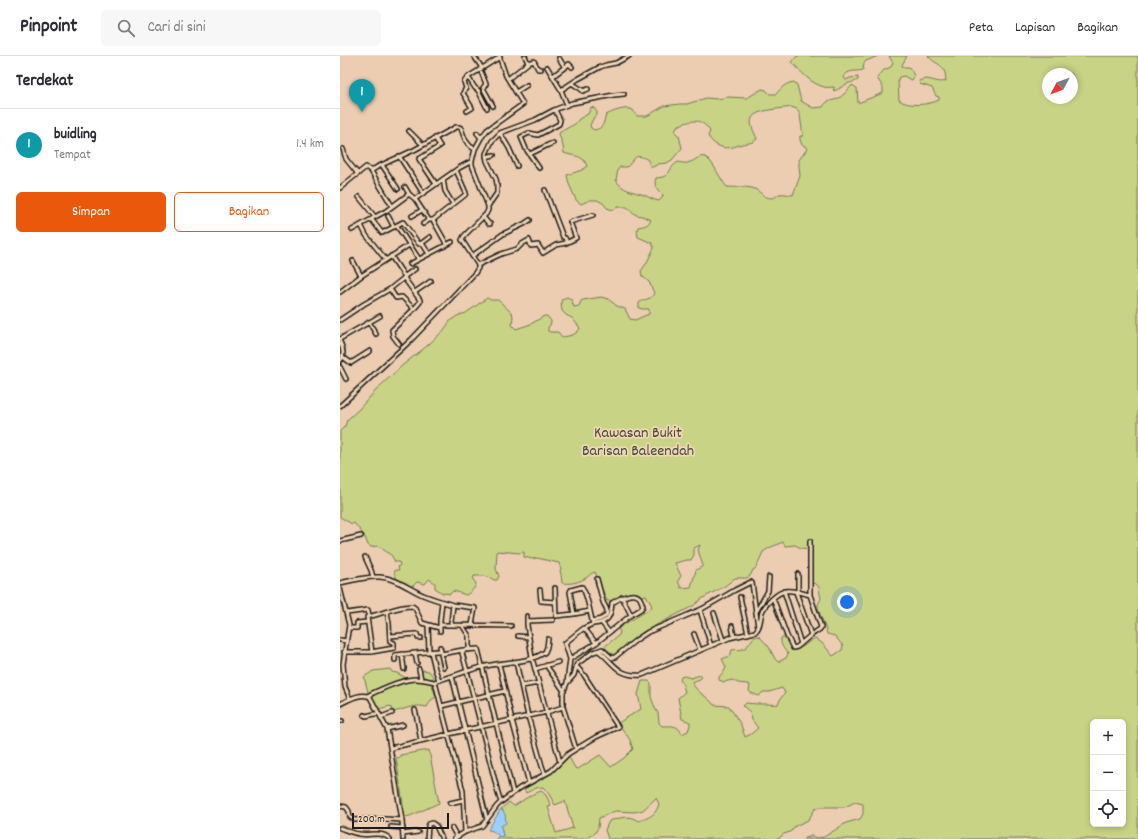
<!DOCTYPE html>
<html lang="id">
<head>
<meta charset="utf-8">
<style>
  :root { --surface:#fff; --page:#f7f7f7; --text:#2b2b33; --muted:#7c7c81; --line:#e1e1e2; --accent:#ea580c }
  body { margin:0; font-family:Dekko,sans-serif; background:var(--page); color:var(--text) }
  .controls { position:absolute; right:12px; bottom:12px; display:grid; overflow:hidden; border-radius:6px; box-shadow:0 2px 6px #0003 }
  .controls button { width:36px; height:36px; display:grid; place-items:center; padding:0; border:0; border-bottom:1px solid var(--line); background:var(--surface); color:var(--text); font:20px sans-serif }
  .compass { position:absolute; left:702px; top:12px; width:36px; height:36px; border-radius:50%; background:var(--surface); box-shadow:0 2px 6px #0003; rotate:229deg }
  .scale { position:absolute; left:12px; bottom:10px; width:97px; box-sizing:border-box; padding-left:4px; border:2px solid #1c1c1c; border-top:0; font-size:11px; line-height:14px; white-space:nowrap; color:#1c1c1c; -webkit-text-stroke:3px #f0d6b7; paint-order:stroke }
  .you { position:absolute; left:507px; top:546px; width:14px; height:14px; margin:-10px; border:3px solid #fff; border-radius:50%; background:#1a73e8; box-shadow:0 0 0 6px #1a73e833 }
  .badge { display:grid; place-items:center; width:26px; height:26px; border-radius:50%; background:var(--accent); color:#fff; font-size:13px; font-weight:700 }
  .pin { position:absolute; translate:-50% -33px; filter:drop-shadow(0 1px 2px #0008) }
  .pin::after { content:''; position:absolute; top:21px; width:14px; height:12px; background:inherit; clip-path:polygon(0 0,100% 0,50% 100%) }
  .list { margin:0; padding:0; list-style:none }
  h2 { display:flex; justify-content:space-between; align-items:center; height:52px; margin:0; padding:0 16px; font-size:17px }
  h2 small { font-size:13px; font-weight:400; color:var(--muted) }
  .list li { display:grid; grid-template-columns:26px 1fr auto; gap:12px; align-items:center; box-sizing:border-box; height:72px; padding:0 16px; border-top:1px solid var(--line) }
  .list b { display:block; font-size:15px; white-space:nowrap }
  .list p { margin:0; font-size:13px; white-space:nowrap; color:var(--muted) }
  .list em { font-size:13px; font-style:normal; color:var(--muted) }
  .actions { display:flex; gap:8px; padding:12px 16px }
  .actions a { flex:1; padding:9px 0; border:1px solid var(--accent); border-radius:6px; text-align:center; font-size:14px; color:var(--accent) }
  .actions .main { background:var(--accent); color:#fff }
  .icon { flex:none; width:22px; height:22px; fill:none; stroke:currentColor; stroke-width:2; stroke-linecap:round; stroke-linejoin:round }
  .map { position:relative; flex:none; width:798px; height:783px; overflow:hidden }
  header { display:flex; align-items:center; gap:24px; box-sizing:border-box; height:56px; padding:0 20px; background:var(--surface); border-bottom:1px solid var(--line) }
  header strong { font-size:19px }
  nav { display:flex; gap:22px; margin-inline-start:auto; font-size:14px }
  .search { width:280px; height:36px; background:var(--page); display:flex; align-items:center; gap:10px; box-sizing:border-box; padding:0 14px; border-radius:6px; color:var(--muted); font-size:15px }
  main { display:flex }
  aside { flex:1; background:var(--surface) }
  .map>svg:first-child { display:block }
  .green { fill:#c8d386; stroke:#727851; fill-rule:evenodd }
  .water { fill:#9ecffa; stroke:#6a87a1 }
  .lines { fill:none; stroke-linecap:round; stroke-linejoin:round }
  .minor-casing { stroke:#1c1c1c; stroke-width:6 }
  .minor { stroke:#f0d6b7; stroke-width:3 }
  .labels { text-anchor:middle; stroke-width:3.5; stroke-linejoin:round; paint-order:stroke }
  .park-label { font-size:16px; fill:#474a36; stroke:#f0d6b7 }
</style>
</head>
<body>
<header>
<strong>Pinpoint</strong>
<div class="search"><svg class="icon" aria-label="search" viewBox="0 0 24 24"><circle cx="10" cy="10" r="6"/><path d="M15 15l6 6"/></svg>Cari di sini</div>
<nav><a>Peta</a><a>Lapisan</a><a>Bagikan</a></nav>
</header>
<main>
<aside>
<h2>Terdekat<small></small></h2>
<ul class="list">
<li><span class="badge" style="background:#0f9aa8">1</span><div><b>buidling</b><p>Tempat</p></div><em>1.4 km</em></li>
</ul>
<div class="actions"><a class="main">Simpan</a><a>Bagikan</a></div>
</aside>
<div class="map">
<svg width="798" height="783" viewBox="0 0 798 783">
  <rect width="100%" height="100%" fill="#edcdb2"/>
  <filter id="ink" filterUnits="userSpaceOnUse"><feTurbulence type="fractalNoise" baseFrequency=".025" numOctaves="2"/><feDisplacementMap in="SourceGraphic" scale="8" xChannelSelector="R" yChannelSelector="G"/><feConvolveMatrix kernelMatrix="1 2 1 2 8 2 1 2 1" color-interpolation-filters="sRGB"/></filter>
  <g filter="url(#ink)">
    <!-- green -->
    <path class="green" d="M457 0H538L526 5 524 7 523 14C516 16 506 13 504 22L506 24 510 22 518 21V24C515 26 512 26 509 27 503 29 499 34 493 35L494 32V31C490 31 486 32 484 31 470 27 461 16 452 6Z
      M549 0H567L562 9 563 11H569C572 16 576 20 572 24L569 23 564 20 559 21 558 24 559 44C568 51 589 49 599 44V41L596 40 592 32 580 28 579 25C588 19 597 29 606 25 605 6 598 11 588 0H798V783H464L471 780 478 782 484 781 506 767 520 763 523 758V748L515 746 505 751H480L475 753 468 764 455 770 450 776 444 778 438 783H268L265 774 269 765C280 762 289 758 298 765 309 762 316 759 319 748L316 742 303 754 294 756 275 755 259 762 258 772 254 778 244 783H195L189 782 188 783H156L159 780H163L161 770 163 768V754L161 753 169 746 174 750 191 739 201 735 206 739 211 750 208 751 216 777 233 772 225 745 215 749 209 738 203 731 196 732 186 737 184 733 216 714 229 701 235 712 238 713 260 699 271 711 284 702 293 693 290 684 278 667 301 653 298 638 302 625H309L311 627V641L315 652 318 657 319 667 322 670C331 670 338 668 342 678L348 675 350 669V666L342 663 338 642 345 636 343 629 340 624 341 621 344 620 351 622 360 619 362 621 360 623 352 626C356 637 368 640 374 649L389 650 401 669 405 681 411 678 418 672 412 664 410 656 403 650 406 647C414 648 421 648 428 648 432 648 434 649 438 648L441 642 445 637 442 632 429 636H423L419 640 411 637 409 635 410 629 407 628 398 627 392 624 384 626 379 624V621L385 614 386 611 382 603 390 600 392 594C396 593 400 594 403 593 411 590 410 580 419 580L429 591 435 603 438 606 446 602 448 598C444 593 440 589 441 582L445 580 453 594C462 594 467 586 475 582L483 588 493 600 502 594 503 590 495 580 487 578C486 570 477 555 478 549 478 548 481 543 481 542 478 534 482 529 472 527L471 496 470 493 461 492 455 489 445 490 443 486 429 492 423 496 416 512 413 514 410 520 407 522H395L385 530 363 542 353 550 303 576 279 595 275 599 271 597 264 591 279 579 280 576 278 572 310 553 312 550 306 539 302 540C299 539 295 537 292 537 283 537 276 545 267 545L255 516C250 517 249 521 244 523 237 527 230 528 222 527L221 518 220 515 221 513 219 507 197 502 192 503 184 501V496L180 497 157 495 156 513 159 520 157 524H154C147 519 142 520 134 520L133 524 136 527C135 533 131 536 126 539L117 536 113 535 110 538 105 537 104 538 95 532V527L89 523 85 528 77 526 73 530C63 530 59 530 56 521 54 516 54 519 55 514H59L58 511 60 509 59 506H55L52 500 40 491 37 490 31 491 28 489 24 479 14 467 12 468 0 461V375L5 370 7 364 19 353 39 331 64 308 87 290 104 274 110 265 117 260 126 257 147 242 151 244H158L172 257 173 260 172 269 176 273 191 268 204 260H207L211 265V267L208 272V275L210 276H218L222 281C229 280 237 279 240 272L232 262 226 259 222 255 221 246 222 243 227 241 231 243 234 251 239 250 241 245 243 244 261 241 268 243 277 250 285 253 290 263 295 264 309 258V253H302L299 252V247C303 242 311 245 314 237L309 226 302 220 301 215 306 208 314 192 312 187 298 181 297 174 298 171C303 170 308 170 311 164L302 160 296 159 287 151H278L273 154 267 152 263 147 257 144H250L241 148 236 144 229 128 227 119 242 114 247 110C243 98 234 101 224 97L223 90 219 78 220 76 235 68 239 63 248 58 251 51 254 52 257 56V59L254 61 250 69 251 72 254 74C264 72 263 68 266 59 272 56 286 50 293 54 293 55 296 59 297 60H307L324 50 340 48H347L366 42 378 43 388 41 407 42 422 33 426 34 430 38H436C442 31 446 27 454 26L457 29 461 45 473 52 483 51C487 44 489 46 497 43 502 41 508 34 512 29L517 32 518 47 543 37V31L537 22 544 14 551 11 553 7ZM708 18H732V42H708ZM451 51 457 53 460 59 463 80H460V84L462 89 465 90 467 93 459 104V110L460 120 453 139C449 139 444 137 440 138 437 139 435 142 432 142 422 142 420 134 412 132 404 130 396 132 387 131 380 124 373 104 365 101 359 99 355 105 350 106 347 108 342 107 338 106 327 113 332 121 316 122 313 129 318 135 323 139L322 142 319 145C313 144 309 141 304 139 293 135 282 135 276 124L278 113 280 111H287C295 103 295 96 308 104 309 108 309 110 313 111L318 108 327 107 332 104 342 92 339 80 335 76 337 70C350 65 360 60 370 75L368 80C373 89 383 94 393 91 395 91 397 89 399 89 407 86 410 89 417 83 415 77 409 69 412 62 416 53 443 53 451 51ZM360 489 358 494 363 510 356 514 351 531 341 532 338 525 341 520 335 507 347 504H351L354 499V492ZM753 666H783V768H753Z
      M50 613 52 616 57 617 66 622 80 621 83 614 89 615 93 620 92 629 96 641 91 644 87 651C85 651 83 650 81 650 73 649 62 654 54 656L51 650 38 653 31 638 28 636 24 621 33 615Z
      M89 694 99 747 70 760 65 761 56 702 60 701V699Z"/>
    <!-- water -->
    <path class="water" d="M161 753 165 758 166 767 161 770 163 780 160 781 153 775 148 774Z"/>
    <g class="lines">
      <!-- minor casing -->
      <g class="minor-casing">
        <path id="minor" d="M134 0 142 12
          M219 2 225 12
          M188 7 194 5 198 13H201
          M207 11 221 34
          M140 13 146 28 143 32 153 50
          M213 20 229 8 232 11
          M128 21 135 32 138 34 147 52
          M168 23 188 7 185 0
          M232 27C236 31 240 31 243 35L248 33
          M176 36 187 29
          M227 49 221 34 238 23 260 11 266 9 276 7 289 0
          M127 55 132 52 123 37 126 32 124 26 128 21 160 1
          M69 75 83 89
          M137 77 141 82
          M160 77 169 92 177 110
          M95 82 100 90 79 103 96 128
          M3 93 6 103 18 118
          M190 98 208 89 213 87
          M59 100 83 137
          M146 101 154 99
          M42 109 58 133
          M199 112 186 93 181 81 189 77 198 79 219 68 220 64 215 54
          M31 115 52 150
          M103 123 105 135 113 148
          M65 131 69 138 75 143 89 164
          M0 132 26 111 31 115 37 111 74 94 116 71H119L121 72C124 81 126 89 135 93
          M205 134 223 181 225 182 227 186
          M75 143 119 112 132 105
          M148 150 157 137V128L156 123 147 105 146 98 152 85 160 77 195 64 214 54 232 47 274 39 284 38
          M48 160 54 171
          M72 160 82 154
          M35 161 46 155 69 138
          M143 161 149 168H150
          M32 164 42 177 63 166 79 188 82 187 89 198
          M93 164 107 189
          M83 168 89 164H93L125 139 126 137 116 114
          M21 169 26 179 46 204
          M57 170 79 203
          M12 174 35 161 19 141
          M82 187 90 181
          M132 200 163 178 184 168 190 164
          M13 205 21 220
          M70 208 112 186
          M138 209 161 198 177 193 182 188 189 184 191 190 198 189 203 197 216 189 226 187 236 182 230 166 253 159
          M65 220 75 213
          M64 222 80 244V246L74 253
          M50 233 56 242 62 241 74 253 52 274 53 280 59 288
          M0 236 21 220 69 189
          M75 236 91 225
          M0 264 24 248 50 233 65 221 51 200
          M29 266 36 278
          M0 283 40 260
          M0 286C3 292 5 299 0 305
          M3 301 11 307 30 295
          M0 311 6 323
          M0 350 71 284 135 217 138 212V209L122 184 124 180 146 158 148 154V150L132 109V105L135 93 141 82 147 74 183 48 166 20 159 0
          M0 485 21 480
          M25 501 31 514 33 521
          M0 527C13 524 27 520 40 521 56 522 69 533 83 539 93 543 103 546 113 549L111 566 112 569 171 570
          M0 532 9 569 3 608 5 631 10 643
          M215 532 216 560 234 558 230 536 231 534 242 531C248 539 250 558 253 568L244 572 225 587 230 603
          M200 534 201 545 215 546
          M444 535 461 588
          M456 536 471 579
          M458 536V518
          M400 541 408 578
          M433 542 447 580 453 592 457 591 471 579 480 573 481 571 470 539V485
          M113 549 135 552 132 569
          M360 554 371 590
          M416 556 428 535 429 521
          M7 557 28 554 29 560
          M374 557 383 584
          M234 558 250 555
          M187 560V569L192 602 220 706
          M187 565 213 564
          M252 565C258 564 267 563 267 555 267 552 264 549 263 546 261 538 259 531 257 523
          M262 567 269 576
          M253 568C268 567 271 561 272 547 278 543 293 535 299 541 301 543 302 547 303 550L301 553 291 559 282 541
          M88 569 89 596
          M100 569H112
          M122 569 129 580V594
          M392 570 394 581
          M9 572H17V567L27 566
          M244 572 256 587
          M100 575V564L102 546
          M354 578 360 594
          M50 580 76 578H77L78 582H81
          M178 580 189 581
          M0 584 7 585
          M101 595V598L123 594
          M257 595 262 593 272 602 275 601 296 584 308 576 362 553 395 534 411 526 412 527 418 571
          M4 596H31L54 592V587L50 585 49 567 47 556
          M32 596 27 561C42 558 57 550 72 550L75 552 82 567 96 571 100 572
          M91 596 95 613 99 624
          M75 597 77 607
          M62 598 64 613
          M101 598 104 611
          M55 604V599L97 595H101L100 591
          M176 606 188 660 202 710 205 718
          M159 608 172 664 189 727
          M207 609 208 612 224 635
          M79 613 81 623
          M195 613 218 606
          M112 620 147 764
          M95 626 123 735 125 776
          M227 627 230 603 256 587 291 559
          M182 630 199 627
          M27 640C39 634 63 623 76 623 83 623 89 625 95 626 101 623 109 621 116 619 127 615 139 611 151 609 169 605 190 607 205 596L207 591 208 583
          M0 648C8 644 21 636 30 641L47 673 62 764 63 783
          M101 650 165 635
          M223 651 236 693
          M75 654C78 665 79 675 81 685
          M24 659 26 660 39 657
          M41 661 52 657
          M0 665H2
          M47 673 63 669
          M51 692 126 674 207 656 223 651V637L227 627 234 619 237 608 253 596 257 595H259C275 608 278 621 302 619L389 582 415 576C421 571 420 563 422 556 424 550 428 547 432 543 445 530 454 535 470 539
          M161 746 158 737 127 615 122 597 124 594 138 593 173 737
          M110 747 123 744
          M0 750 6 751 9 755 10 761 15 764 45 763 62 764
          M51 771 63 772
          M0 772C6 774 12 777 19 778 30 780 41 774 50 783
          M112 772 117 781
          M63 778 78 776
          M87 783 88 770 89 768 92 767 96 770 102 783
          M114 783 125 776 142 770 157 750 161 746 180 732 211 715 228 698 236 693 256 681 278 671 244 619 236 610"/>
      </g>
      <!-- minor -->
      <use href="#minor" class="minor"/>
    </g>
  </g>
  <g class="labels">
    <!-- park labels -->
    <g class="park-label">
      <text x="298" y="381">Kawasan Bukit<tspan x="298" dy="18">Barisan Baleendah</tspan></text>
    </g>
  </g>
</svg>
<div class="controls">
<button>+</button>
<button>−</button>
<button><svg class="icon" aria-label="locate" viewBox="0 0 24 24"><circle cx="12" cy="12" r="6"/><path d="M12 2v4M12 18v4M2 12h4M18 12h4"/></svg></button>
</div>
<svg class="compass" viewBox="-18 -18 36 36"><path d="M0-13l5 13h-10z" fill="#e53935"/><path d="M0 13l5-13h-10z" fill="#7c7c81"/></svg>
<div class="scale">200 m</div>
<div class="you"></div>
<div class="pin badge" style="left:22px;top:56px;background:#0f9aa8">1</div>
</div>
</main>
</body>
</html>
